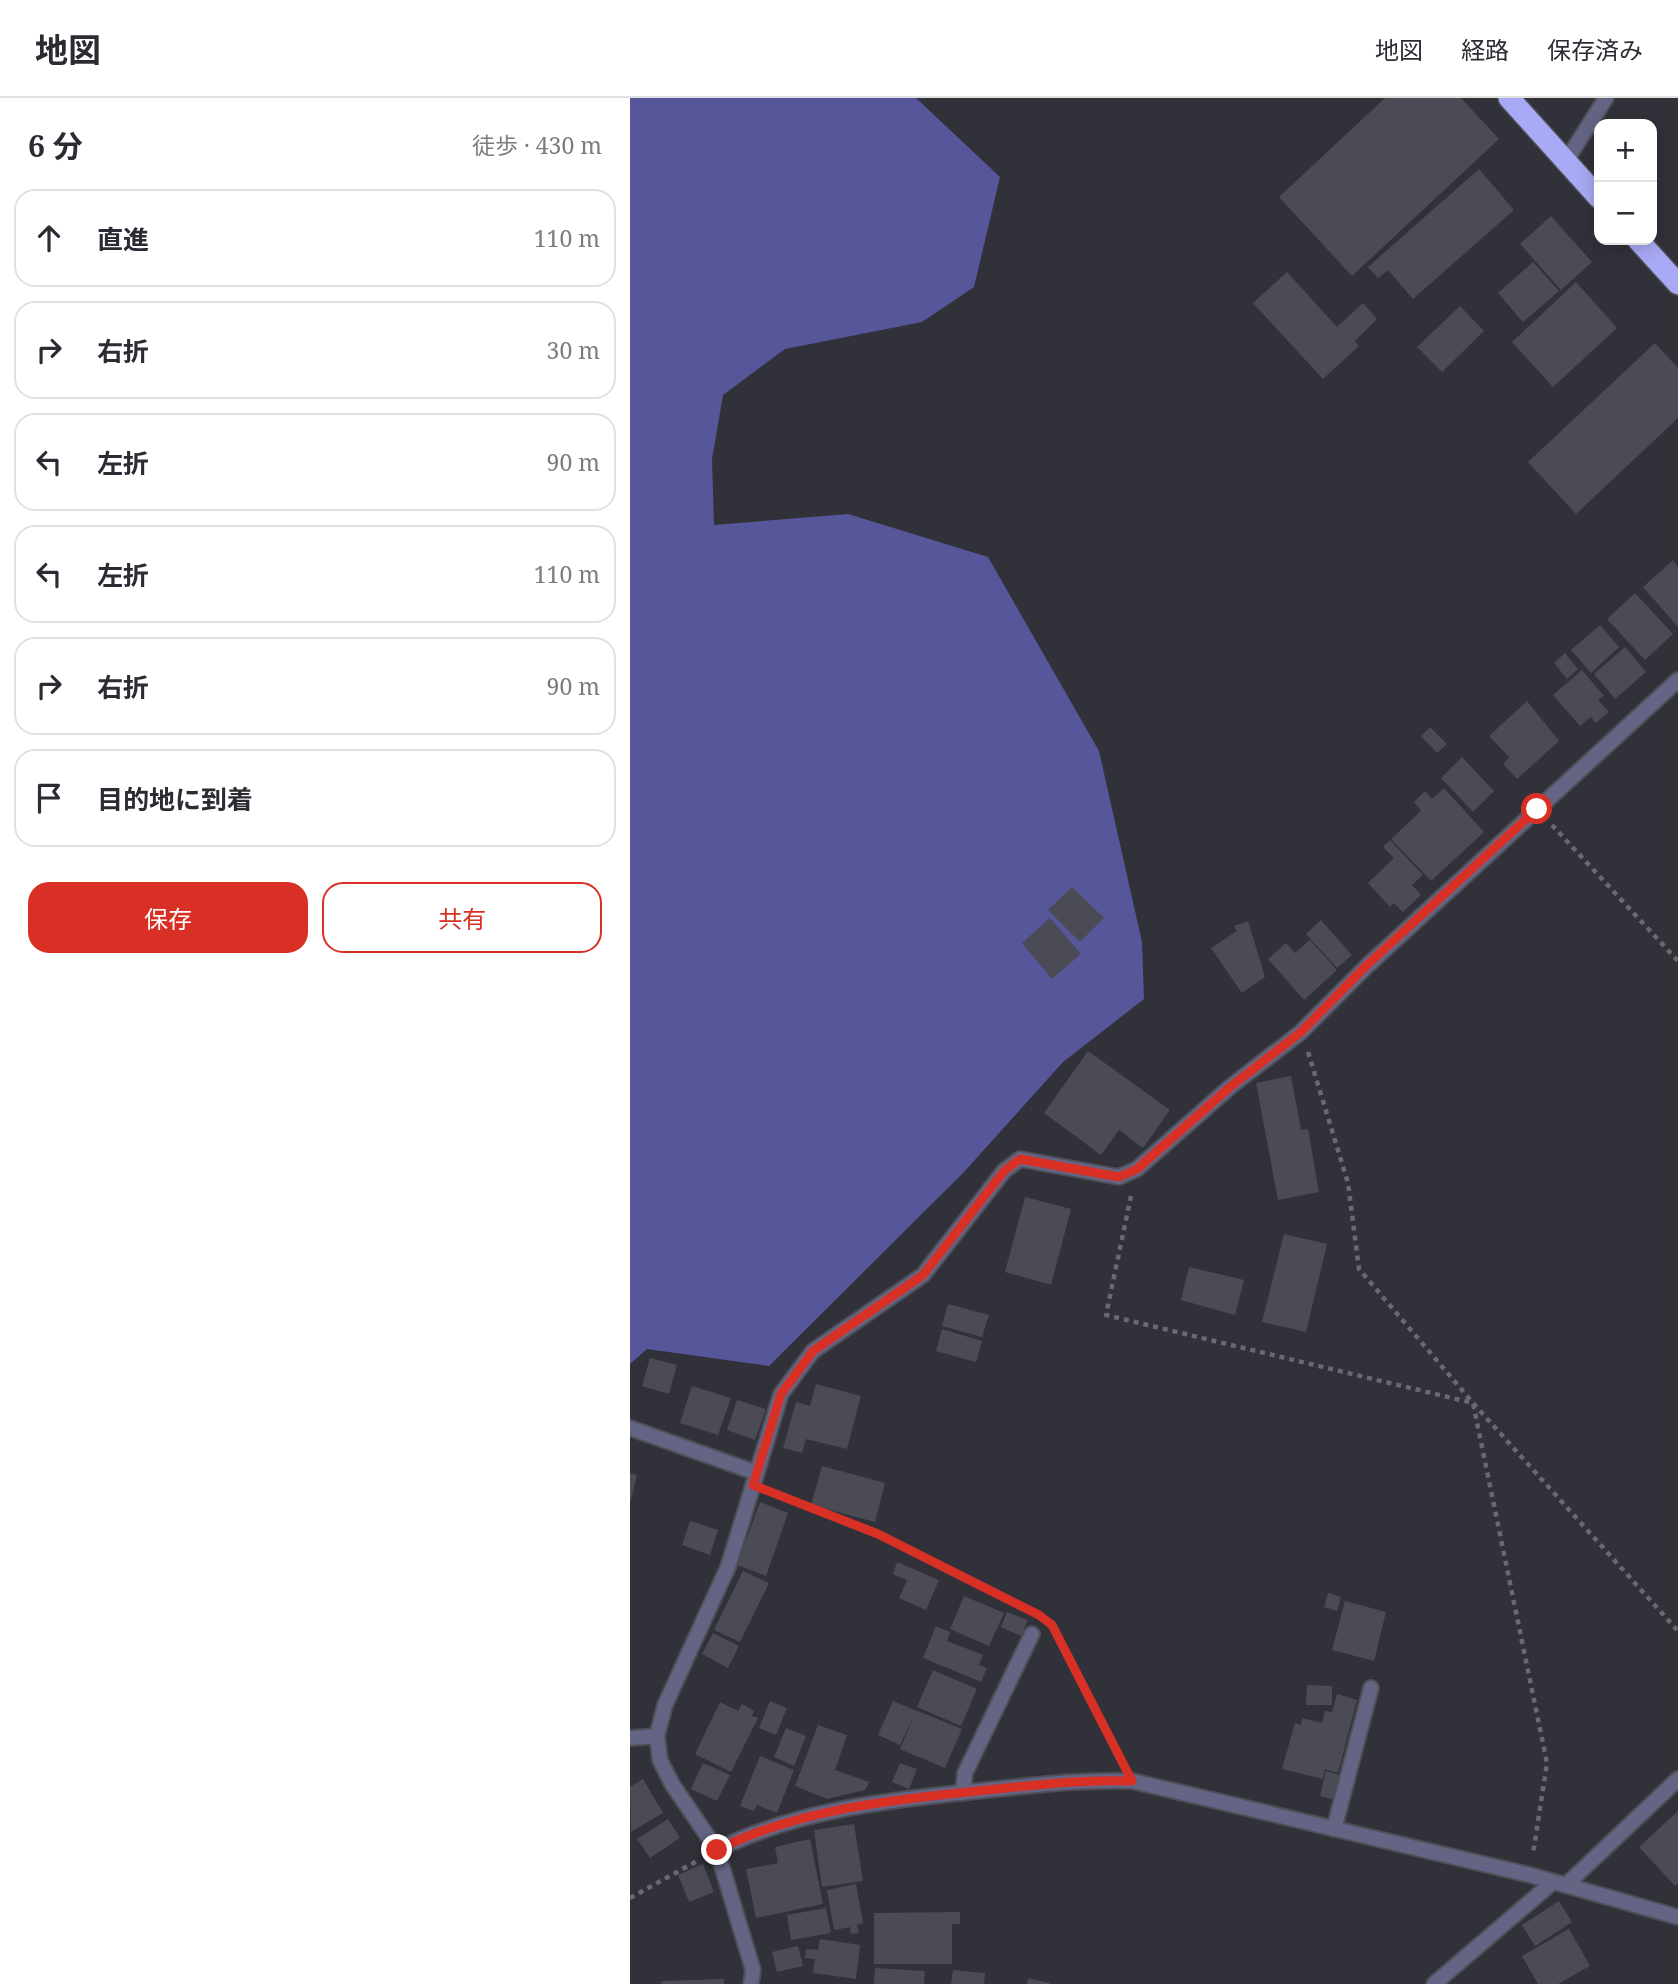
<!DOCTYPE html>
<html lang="ja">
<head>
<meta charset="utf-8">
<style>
  :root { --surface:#fff; --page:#f7f7f7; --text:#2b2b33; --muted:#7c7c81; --line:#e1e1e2; --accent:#d93025 }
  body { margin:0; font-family:"Noto Serif","Noto Sans JP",serif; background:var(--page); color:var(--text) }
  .controls { position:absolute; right:21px; top:21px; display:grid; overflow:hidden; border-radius:14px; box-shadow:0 4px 18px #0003 }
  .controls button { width:63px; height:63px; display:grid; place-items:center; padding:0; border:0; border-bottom:2px solid var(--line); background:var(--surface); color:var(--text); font:35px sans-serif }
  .stop { position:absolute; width:21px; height:21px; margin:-16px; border:5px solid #d93025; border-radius:50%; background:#fff }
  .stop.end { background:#d93025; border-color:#fff; box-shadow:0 2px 7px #0008 }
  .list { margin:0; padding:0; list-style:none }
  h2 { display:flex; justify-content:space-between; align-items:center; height:91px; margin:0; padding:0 28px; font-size:30px }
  h2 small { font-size:23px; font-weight:400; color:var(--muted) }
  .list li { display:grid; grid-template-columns:46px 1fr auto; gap:21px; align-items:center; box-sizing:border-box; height:98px; margin:0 14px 14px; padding:0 14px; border:2px solid var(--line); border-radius:21px }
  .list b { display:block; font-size:26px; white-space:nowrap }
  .list em { font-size:23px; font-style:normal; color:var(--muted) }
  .actions { display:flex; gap:14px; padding:21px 28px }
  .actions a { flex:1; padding:16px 0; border:2px solid var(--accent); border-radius:21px; text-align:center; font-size:24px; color:var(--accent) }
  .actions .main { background:var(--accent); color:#fff }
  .icon { flex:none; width:38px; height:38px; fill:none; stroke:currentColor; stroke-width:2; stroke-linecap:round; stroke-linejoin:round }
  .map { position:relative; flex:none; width:1048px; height:1886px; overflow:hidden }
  header { display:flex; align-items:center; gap:42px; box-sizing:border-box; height:98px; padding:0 35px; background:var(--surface); border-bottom:2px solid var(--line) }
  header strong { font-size:33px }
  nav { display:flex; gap:38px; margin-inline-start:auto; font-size:24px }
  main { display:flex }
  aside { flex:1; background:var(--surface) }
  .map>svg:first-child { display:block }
  .forest { fill:#58569a }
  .building { fill:#4a4b55 }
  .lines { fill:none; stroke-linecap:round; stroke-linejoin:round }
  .lane-casing { stroke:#4e4e56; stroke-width:18 }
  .street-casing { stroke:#4e4e56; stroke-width:18 }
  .highway-casing { stroke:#4e4e56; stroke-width:24 }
  .path { stroke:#686971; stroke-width:4.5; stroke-dasharray:5 5; stroke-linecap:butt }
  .lane { stroke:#646584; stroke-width:14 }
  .street { stroke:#646584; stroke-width:14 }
  .highway { stroke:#a9aaf5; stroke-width:21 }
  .route { stroke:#d93025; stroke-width:9 }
</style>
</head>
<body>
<header>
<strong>地図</strong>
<nav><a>地図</a><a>経路</a><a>保存済み</a></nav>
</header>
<main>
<aside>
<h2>6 分<small>徒歩 · 430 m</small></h2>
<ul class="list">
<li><svg class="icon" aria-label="ahead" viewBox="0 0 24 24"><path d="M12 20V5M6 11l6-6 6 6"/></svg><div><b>直進</b></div><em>110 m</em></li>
<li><svg class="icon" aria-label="right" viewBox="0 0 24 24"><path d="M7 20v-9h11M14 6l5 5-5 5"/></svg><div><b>右折</b></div><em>30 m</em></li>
<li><svg class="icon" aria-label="left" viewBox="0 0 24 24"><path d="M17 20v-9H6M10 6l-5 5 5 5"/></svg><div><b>左折</b></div><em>90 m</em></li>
<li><svg class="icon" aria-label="left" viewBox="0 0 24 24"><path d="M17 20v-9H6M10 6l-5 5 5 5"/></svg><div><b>左折</b></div><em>110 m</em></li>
<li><svg class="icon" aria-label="right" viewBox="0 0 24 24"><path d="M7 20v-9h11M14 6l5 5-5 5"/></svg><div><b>右折</b></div><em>90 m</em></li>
<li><svg class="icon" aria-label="arrive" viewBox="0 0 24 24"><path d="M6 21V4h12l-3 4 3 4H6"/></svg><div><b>目的地に到着</b></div></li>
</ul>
<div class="actions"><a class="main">保存</a><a>共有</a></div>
</aside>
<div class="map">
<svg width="1048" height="1886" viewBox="0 0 1048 1886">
  <rect width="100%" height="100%" fill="#31313a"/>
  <!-- forest -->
  <path class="forest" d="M0 0H286L370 79 344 189 292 224 155 251 93 297 82 361 84 427 218 416 358 459 469 653 512 844 514 901 433 964 334 1074 139 1268 17 1251 0 1266Z"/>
  <!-- building -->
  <path class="building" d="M755 0H831L869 41 722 178 649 99Z
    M849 71 884 112 783 201 758 172 748 180 738 169Z
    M921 118 962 164 931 192 890 146Z
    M903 164 929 193 893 224 868 195Z
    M657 174 707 229 733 205 747 221 725 243 729 248 693 281 623 205Z
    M946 184 987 230 923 289 882 244Z
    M830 208 854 233 812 274 787 249Z
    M1025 245 1048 270V320L946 416 898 364Z
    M1043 462 1048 469V529L1013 489Z
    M1005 495 1043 536 1015 562 977 521Z
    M970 527 989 549 961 575 941 552Z
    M995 549 1016 574 985 601 964 576Z
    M935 555 948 571 937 581 924 565Z
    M952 572 974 598 968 602 979 614 966 625 961 619 950 628 923 597Z
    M897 603 929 643 887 681 873 666 879 659 859 638Z
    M800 629 817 646 807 655 791 638Z
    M832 659 864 693 843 714 811 680Z
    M814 690 854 734 801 783 761 741 791 713 784 704 795 693 802 701Z
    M760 742 793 777 782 787 791 797 773 814 764 805 760 809 738 785 764 760 753 749Z
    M442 789 474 820 450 844 418 812Z
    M420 820 451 856 422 881 392 845Z
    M691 822 722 857 707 870 676 836Z
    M618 823 635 879 612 895 581 850 607 833 604 828Z
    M680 842 707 872 674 902 638 861 656 845 665 855Z
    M458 953 540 1012 513 1050 489 1032 471 1057 414 1015Z
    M661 978 671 1032 678 1031 689 1094 648 1102 626 985Z
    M395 1099 441 1111 421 1187 375 1174Z
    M654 1136 697 1146 676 1234 632 1224Z
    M559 1169 614 1182 605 1217 551 1202Z
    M318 1206 359 1217 352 1239 312 1228Z
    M312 1231 352 1243 346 1264 306 1253Z
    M20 1260 47 1267 39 1296 12 1288Z
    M186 1286 231 1298 217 1351 176 1341 172 1355 153 1350 166 1304 180 1308Z
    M62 1288 101 1300 88 1337 50 1325Z
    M107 1302 136 1311 125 1342 97 1332Z
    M192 1368 255 1385 245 1424 181 1407Z
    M0 1375 7 1377 1 1402H0Z
    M130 1404 158 1415 136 1478 107 1467Z
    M60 1423 88 1432 80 1457 52 1447Z
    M267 1464 309 1482 296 1512 269 1500 277 1482 263 1476Z
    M113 1473 139 1485 110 1544 84 1532Z
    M698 1495 711 1499 707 1513 694 1509Z
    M334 1498 374 1515 359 1548 320 1531Z
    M715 1503 756 1514 744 1563 702 1552Z
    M377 1514 398 1522 391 1538 371 1529Z
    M306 1528 320 1534 317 1543 353 1557 349 1567 357 1570 351 1584 293 1560Z
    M83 1535 109 1548 98 1570 72 1556Z
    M303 1572 347 1591 331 1628 287 1609Z
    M677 1587 702 1588V1607H676Z
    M707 1596 727 1602 708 1675 695 1671 693 1681 652 1671 665 1625 671 1627 672 1620 692 1625 695 1613 702 1614Z
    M140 1603 157 1610 146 1637 129 1630Z
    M263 1603 332 1631 315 1670 270 1651 284 1618 270 1647 248 1637Z
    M90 1604 108 1613 112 1606 124 1613 122 1618 128 1620 101 1674 65 1656Z
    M188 1627 217 1637 205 1672 239 1684 235 1692 197 1701 165 1688Z
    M156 1630 176 1638 164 1668 144 1659Z
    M130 1658 164 1672 147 1715 127 1707 124 1713 110 1708Z
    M73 1665 100 1677 87 1703 61 1691Z
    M270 1665 287 1671 279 1691 262 1684Z
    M696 1673 710 1677 704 1702 690 1698Z
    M13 1681 33 1715 1 1734 0 1689Z
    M1048 1713V1785L1045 1788 1009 1749Z
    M38 1721 50 1740 20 1760 7 1741Z
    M224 1726 233 1783 192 1789 184 1732Z
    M180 1741 193 1806 126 1820 116 1771 148 1765 145 1749Z
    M73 1766 84 1794 59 1804 48 1777Z
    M226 1786 233 1825 227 1827 229 1835 221 1836 220 1829 204 1832 197 1792Z
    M929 1803 942 1824 905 1848 892 1827Z
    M196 1810 201 1835 161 1842 157 1817Z
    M330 1814V1826H322V1866H244V1815Z
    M939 1831 960 1868 928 1886H908L892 1858Z
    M190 1841 230 1847 226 1881 183 1875 185 1861 175 1860 176 1851 188 1852Z
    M168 1848 173 1868 147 1874 142 1854Z
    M245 1870 295 1873 294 1886H244Z
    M323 1872 355 1875 354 1886H321Z
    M398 1880 420 1885V1886H397Z
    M94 1881V1886H32L31 1883Z"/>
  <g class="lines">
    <!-- lane casing -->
    <g class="lane-casing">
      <path id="lane" d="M333 1695 335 1675 402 1536
        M704 1731 741 1590
        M936 1787 1048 1681"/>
    </g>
    <!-- street casing -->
    <g class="street-casing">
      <path id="street" d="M936 63 976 0
        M0 1330 127 1375
        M0 1640 27 1638
        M87 1752C166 1712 259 1702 347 1693 399 1688 450 1681 502 1683L900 1777 1048 1819
        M121 1886 123 1872 87 1752 42 1686 30 1662 27 1638 35 1607 98 1469 151 1296 183 1253 293 1177 374 1073 390 1061 489 1079 507 1071 600 989 671 934 738 867 1048 582
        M804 1886 923 1784"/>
    </g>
    <!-- highway casing -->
    <g class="highway-casing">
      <path id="highway" d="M879 0 969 100
        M1008 142 1048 186"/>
    </g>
    <!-- path -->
    <path class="path" d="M922 727 1048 863
      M678 954 718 1085 729 1171 843 1305 1048 1533
      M501 1098 476 1217 843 1305 917 1665 903 1756
      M142 1395 248 1436 401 1513
      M426 1534 490 1660
      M0 1800 67 1763"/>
    <!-- lane -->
    <use href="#lane" class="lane"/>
    <!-- street -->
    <use href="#street" class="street"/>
    <!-- highway -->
    <use href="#highway" class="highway"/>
  </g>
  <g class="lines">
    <!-- route -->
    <path class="route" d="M87 1752C166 1712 260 1702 347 1693 399 1688 450 1681 502 1683L422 1527 409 1517 248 1436 123 1387 151 1296 183 1253 293 1177 374 1073 390 1061 489 1079 507 1071 600 989 671 934 737 867 907 711"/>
  </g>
</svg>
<div class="controls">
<button>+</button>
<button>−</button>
</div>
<div class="stop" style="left:907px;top:711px"></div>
<div class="stop end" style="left:87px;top:1752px"></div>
</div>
</main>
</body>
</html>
